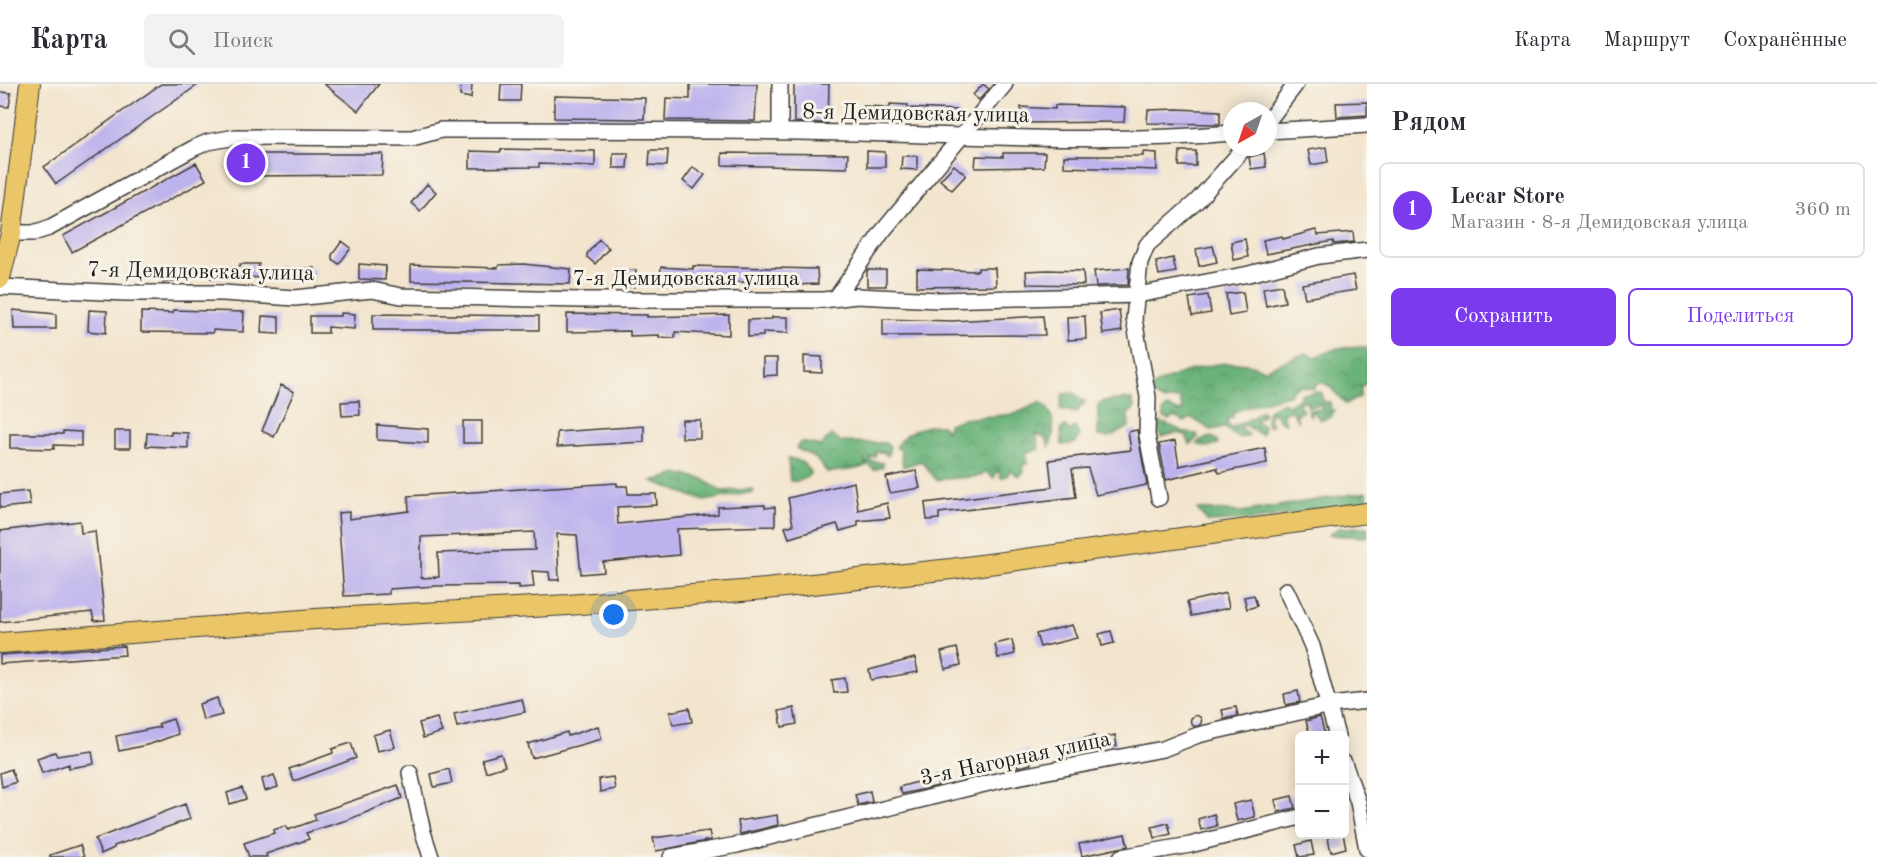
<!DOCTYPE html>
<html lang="ru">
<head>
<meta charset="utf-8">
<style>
  :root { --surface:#fff; --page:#f2f2f3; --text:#2b2b33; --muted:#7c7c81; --line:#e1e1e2; --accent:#7c3aed }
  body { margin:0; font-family:"Old Standard TT",serif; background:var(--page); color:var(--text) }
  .controls { position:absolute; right:18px; bottom:18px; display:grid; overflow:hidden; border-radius:9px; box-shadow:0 3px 15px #0003 }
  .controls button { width:54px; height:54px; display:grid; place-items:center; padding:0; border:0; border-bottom:2px solid var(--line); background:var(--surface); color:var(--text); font:30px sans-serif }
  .compass { position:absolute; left:1223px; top:18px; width:54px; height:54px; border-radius:50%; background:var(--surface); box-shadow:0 3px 15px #0003; rotate:220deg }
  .you { position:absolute; left:614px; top:531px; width:21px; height:21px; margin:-15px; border:4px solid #fff; border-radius:50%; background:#1a73e8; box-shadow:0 0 0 9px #1a73e833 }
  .badge { display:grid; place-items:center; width:39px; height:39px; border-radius:50%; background:var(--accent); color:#fff; font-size:20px; font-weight:700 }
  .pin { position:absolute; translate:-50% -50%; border:3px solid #fff; box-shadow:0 2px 6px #0006 }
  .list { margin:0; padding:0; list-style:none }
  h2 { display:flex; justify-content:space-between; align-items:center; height:78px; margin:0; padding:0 24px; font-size:26px }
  h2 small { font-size:20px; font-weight:400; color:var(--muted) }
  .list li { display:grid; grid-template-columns:39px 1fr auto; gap:18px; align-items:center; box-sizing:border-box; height:96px; margin:0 12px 12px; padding:0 12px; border:2px solid var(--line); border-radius:9px }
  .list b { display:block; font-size:22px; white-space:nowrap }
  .list p { margin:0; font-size:20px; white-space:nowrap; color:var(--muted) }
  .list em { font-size:20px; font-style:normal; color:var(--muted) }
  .actions { display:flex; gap:12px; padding:18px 24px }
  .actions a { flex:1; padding:14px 0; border:2px solid var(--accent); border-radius:9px; text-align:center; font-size:21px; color:var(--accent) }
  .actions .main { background:var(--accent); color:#fff }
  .icon { flex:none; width:33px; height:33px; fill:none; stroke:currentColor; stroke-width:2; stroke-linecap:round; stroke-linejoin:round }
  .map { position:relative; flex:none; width:1367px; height:773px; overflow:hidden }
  header { display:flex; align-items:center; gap:36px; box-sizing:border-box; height:84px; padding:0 30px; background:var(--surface); border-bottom:2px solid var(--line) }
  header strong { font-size:28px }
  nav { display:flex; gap:33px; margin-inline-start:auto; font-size:21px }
  .search { width:420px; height:54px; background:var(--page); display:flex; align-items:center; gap:15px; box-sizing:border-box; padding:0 21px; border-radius:9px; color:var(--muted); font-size:22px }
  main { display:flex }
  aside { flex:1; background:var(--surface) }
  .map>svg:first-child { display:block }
  .forest { fill:url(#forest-crowns); stroke:#42674a; stroke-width:1.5 }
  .building { fill:#bdb2ed; fill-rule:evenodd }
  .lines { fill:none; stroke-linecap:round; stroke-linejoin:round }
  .minor-casing { stroke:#3c3a37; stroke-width:18 }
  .major-casing { stroke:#3c3a37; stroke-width:22 }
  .minor { stroke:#fff; stroke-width:15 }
  .major { stroke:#eac669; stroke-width:20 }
  .labels { text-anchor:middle; stroke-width:6; stroke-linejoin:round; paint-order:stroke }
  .street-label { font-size:22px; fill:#1c1c1c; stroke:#f7f3e8 }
</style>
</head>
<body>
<header>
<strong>Карта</strong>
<div class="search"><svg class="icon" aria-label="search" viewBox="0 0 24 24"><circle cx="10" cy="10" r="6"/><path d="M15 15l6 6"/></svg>Поиск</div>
<nav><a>Карта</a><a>Маршрут</a><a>Сохранённые</a></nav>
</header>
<main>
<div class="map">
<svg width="1367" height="773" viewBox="0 0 1367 773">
  <defs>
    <pattern id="forest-crowns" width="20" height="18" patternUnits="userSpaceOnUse" patternTransform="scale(1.5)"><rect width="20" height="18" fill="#69b278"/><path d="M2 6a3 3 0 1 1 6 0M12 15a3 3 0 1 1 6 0" fill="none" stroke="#569062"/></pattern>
  </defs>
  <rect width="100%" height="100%" fill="#f7f3e8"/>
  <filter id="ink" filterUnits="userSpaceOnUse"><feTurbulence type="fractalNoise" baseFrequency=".0167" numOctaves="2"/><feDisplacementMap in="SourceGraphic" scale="12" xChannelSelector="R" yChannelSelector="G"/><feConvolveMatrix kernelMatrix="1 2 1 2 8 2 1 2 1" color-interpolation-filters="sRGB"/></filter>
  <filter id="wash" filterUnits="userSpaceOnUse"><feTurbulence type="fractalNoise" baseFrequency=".008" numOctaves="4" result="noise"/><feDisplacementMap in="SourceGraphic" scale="24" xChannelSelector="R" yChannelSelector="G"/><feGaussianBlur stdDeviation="1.35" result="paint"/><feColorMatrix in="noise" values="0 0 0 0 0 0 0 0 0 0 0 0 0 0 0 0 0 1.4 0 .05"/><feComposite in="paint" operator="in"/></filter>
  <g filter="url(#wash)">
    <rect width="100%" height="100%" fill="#f3e5cd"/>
    <!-- forest -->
    <path class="forest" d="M1367 263V299L1361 303 1360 313 1346 320 1329 302 1322 298 1317 300 1314 305 1300 302 1293 305 1289 311C1275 314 1244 323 1233 329V334H1229L1227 339 1236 348 1234 342 1250 335 1262 326 1264 330 1256 337 1264 343 1262 351 1244 341 1239 343 1249 351C1239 357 1232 351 1225 343L1211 346 1192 334 1184 338 1174 333 1170 336 1164 334 1163 327 1168 323 1180 328 1183 326 1179 314 1164 317 1153 311 1150 304C1178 287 1234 269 1264 286L1305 269 1315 273 1338 264Z
      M1317 308 1322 309 1323 318H1330L1331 327 1335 326 1331 333 1320 336 1313 327 1310 332 1308 326 1323 325 1321 321 1308 323 1306 316 1297 320 1302 324V328L1296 330 1298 338 1292 327 1282 328 1286 339 1282 338 1272 328 1269 335 1272 341 1269 343 1266 338 1268 326 1283 318 1291 322V318L1298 316 1301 310Z
      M1074 309 1085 318 1076 329 1060 325 1063 310Z
      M1131 315 1135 324 1128 330 1129 343 1109 353 1098 352V321L1104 317Z
      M1041 318C1055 328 1056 349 1049 363L1046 354 1036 350 1039 366 1026 368 1028 380H1023L1024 388 1019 392 1010 386 1007 392 1001 394 998 386 994 394 985 387 981 392 936 396 921 377 903 383 901 366 896 363C903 348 926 340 942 341L946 347 948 340 962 335 1015 330Z
      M1160 338C1173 341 1184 351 1197 350L1198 353 1190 361 1186 351 1176 349 1161 353 1155 342Z
      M1065 342 1069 347 1075 343 1079 351 1076 359 1062 361 1061 345Z
      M831 351 841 358 885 359 890 362 888 372 883 368H876L875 373H870L871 377 883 379V383L874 386 863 375 867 381C854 388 843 385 828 389L815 374 796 364 801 358 821 362Z
      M1211 353 1217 356 1218 360 1207 363 1197 360 1200 356Z
      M788 375C799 374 805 380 811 388 807 396 800 398 790 397Z
      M679 390 703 395 721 407 753 405 754 408 704 417 652 397Z
      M1367 408V418L1258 436 1208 438 1197 425 1241 428Z
      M1367 443V453L1329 451 1339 444Z"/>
    <g id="blocks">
      <!-- building -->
      <path class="building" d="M161 0H199L56 100 44 83Z
        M324 0H379L358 27Z
        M461 0H472L471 14 460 12Z
        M501 0H521L520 17H500Z
        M690 0H757L755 37 665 36 666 14 690 15Z
        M794 0H829L828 39 794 38Z
        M983 0 989 5 979 16 973 11Z
        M0 8 11 9 9 23 0 22Z
        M554 12 645 14 644 35 554 34Z
        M1367 18V31L1337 33 1336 19Z
        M890 20 908 21V24L959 26V38L861 36 862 22 890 23Z
        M1055 21 1125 23 1124 38 1021 39V23L1055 25Z
        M1177 25 1220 27V40L1147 39 1148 26Z
        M1326 63 1328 78 1311 81 1308 66Z
        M501 65 595 67V82L539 80V83L470 84V67L501 68Z
        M650 66H668L667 82 649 81Z
        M867 67 885 68V83H867Z
        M1180 67H1196V82H1179Z
        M1143 68 1157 69V86L1064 83V72H1143Z
        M613 69H628L627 84H613Z
        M722 69 848 70 847 84 722 81Z
        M1003 69H1045L1044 83 975 84 976 72 1003 73Z
        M1264 69 1266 83 1251 85 1249 73Z
        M232 70H383L382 91 231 92Z
        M902 72H917V86L901 85Z
        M196 79 206 96 72 168 63 152Z
        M954 81 966 91 952 106 940 96Z
        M693 83 705 91 694 105 683 97Z
        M427 100 436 108 420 127 411 119Z
        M1316 146 1318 151 1353 148 1354 158 1334 160 1333 157 1266 170 1263 156 1282 152 1283 155Z
        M599 155 609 164 595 180 587 173V170Z
        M1245 155 1248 173 1234 176 1231 158Z
        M342 157 351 164 339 180 332 175V171Z
        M1213 162 1217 178 1199 182 1196 165Z
        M1173 174 1176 188 1159 191 1156 178Z
        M240 180H259L258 185 314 184V197L228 192V195L211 194 212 182 240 183Z
        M359 180 386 182 385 196 359 195Z
        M523 180 571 185 570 200 411 197V181L498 184 499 181Z
        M693 182 817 185 818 200 771 202V199L733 198 660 200 661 183 693 185Z
        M978 184H995L996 202 917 203V185L978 187Z
        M1129 184 1128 201 1096 202 1094 187Z
        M617 185 636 186 635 203 616 202Z
        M178 186 180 196 163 199 161 189Z
        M867 186H886V202H867Z
        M1047 186 1083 187 1084 201 1027 200 1026 187Z
        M1353 191 1356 206 1305 214 1302 200Z
        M1282 201 1285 218 1266 222 1263 204Z
        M1243 208 1246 229 1229 232 1226 210Z
        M1208 211 1211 229 1192 232 1189 214Z
        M13 226 56 230V245H14Z
        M89 226 107 227 106 249 88 247Z
        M173 226 244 228 243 248 213 246V249L141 248V228L173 229Z
        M1119 226 1122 247 1103 250 1100 229Z
        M341 229 355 230 354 245 328 243V249H310V232H341Z
        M373 230 539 232V246H373Z
        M567 230 647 231V233L729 231V251L675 248V254L659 253V251L630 252V247L567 248Z
        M262 232 279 233V250L261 249Z
        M1043 232 1045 251 883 252V235L952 237Z
        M1085 232 1086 255 1068 256 1067 233Z
        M772 233H788V249L763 248V252L748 253V236L772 235Z
        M804 272 822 273V289L804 288Z
        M763 274H777V291L763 292Z
        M281 301 294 308 274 353 262 347Z
        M359 317 360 331 342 332 341 318Z
        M682 336H700V354H682Z
        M463 337H482V359H463Z
        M377 341 428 345V359L377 356Z
        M644 342V358L557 363V348Z
        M1137 346 1147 401 1096 411 1088 384 1072 385 1076 413 939 429V435L927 436 925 419 1052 403 1049 376 1131 366 1128 348Z
        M63 347 81 348V362L54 361V365L10 364V350H63Z
        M115 347H130V364H115Z
        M171 348 188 349V364L146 362 147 349 171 351Z
        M1175 357 1179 382 1265 364 1267 379 1219 389 1217 384 1166 396 1159 360Z
        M916 387 920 404 890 409 886 393Z
        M854 398 858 426 887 419 890 434 858 437V442L840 447 837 440 789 454 785 443 793 441 788 414Z
        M617 399V402H627L628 410H656L657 421 617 423 618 440 718 430V423L765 421V424L775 423V442L677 445 679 471 603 478 604 488 581 490 577 451 557 450 559 496H550L549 488 532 487 534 503 519 504V501L436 502 389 505V510L344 512 338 429 349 428V435L409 427 408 412ZM534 448 535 466 438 469 439 493 421 494V453Z
        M28 407 30 421 0 424V410Z
        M80 437 81 449 95 447 105 536 94 537 92 528 0 538V447Z
        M1226 509 1229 524 1191 532 1187 518Z
        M1254 511 1257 522 1247 525 1244 513Z
        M1072 541 1077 554 1040 563 1036 550Z
        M1111 547 1114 559 1102 562 1099 550Z
        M1012 556 1015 570 998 574 995 560Z
        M124 562 125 571 0 580V571Z
        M957 564 961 581 945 585 941 568Z
        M915 574 918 588 871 596 869 586Z
        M845 594 847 608 834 609 832 596Z
        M1298 607 1300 618 1286 621 1284 610Z
        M217 614 222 631 203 636 199 620Z
        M522 615 525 628 457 643 454 630Z
        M1236 623 1238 632 1224 635 1222 626Z
        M689 624 692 638 673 641 670 628Z
        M794 624 797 640 782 643 779 627Z
        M1190.5 637a5.5 5.5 0 1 1 11 0a5.5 5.5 0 1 1-11 0Z
        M1320 633 1325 651H1310L1306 637Z
        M437 634 442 648 423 654 419 639Z
        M173 635 178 650 151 660 119 667 116 652 160 643 158 640Z
        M598 642 602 655 532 674 528 660 567 648 568 652Z
        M390 646 395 663 377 667 373 651Z
        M1115 651 1117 662 1063 673 1061 660 1094 652 1095 656Z
        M351 659 356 674 294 697 289 685 333 669 332 665Z
        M1028 666 1031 680 1018 683 1015 669Z
        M92 667 94 680 69 684V680L42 689 37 674 55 668 57 672Z
        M501 670 505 682 486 688 482 675Z
        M983 680 986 690 971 693 968 683Z
        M11 685 16 698 2 703 0 689Z
        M449 685 452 699 434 703 431 690Z
        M274 691 278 703 265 707 262 695Z
        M613 693 615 705 600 708 599 695Z
        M936 693 938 702 902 710 899 703Z
        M398 701 402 714 347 736 306 749 309 755 266 770 267 773H249L244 759 274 749 273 746 286 742 288 746 316 736 314 730Z
        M242 704 246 715 230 720 227 709Z
        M870 707 872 718 858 721 855 711Z
        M1292 712 1295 724 1278 728 1275 716Z
        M1251 716 1255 733 1237 737 1233 720Z
        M185 720 190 735 114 762V764L101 770 95 755Z
        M1214 730 1217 742 1201 746 1198 735Z
        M777 731 778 741 740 750 738 737Z
        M1168 739 1171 750 1155 754 1152 743Z
        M709 747 711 756 656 767 653 754Z
        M1125 750 1128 762 1082 772 1079 760Z
        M1327 750H1343L1346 764 1331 768Z
        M1311 757 1314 771 1299 773 1296 761Z
        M80 761 84 773H50V771Z"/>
    </g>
  </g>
  <g filter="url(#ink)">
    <use href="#blocks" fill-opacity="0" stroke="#3c3a37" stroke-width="1.5"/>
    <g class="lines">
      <!-- minor casing -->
      <g class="minor-casing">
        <path id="minor" d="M1268 37 1296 0
          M1268 47 1367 41
          M780 48V0
          M11 149H33L49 144 194 64 208 58 236 53 412 54 441 46C580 46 720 46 859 49 983 52 1109 60 1232 49
          M0 203 125 209H223L295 214 372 206 401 212 581 216H823L857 212 938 216 1137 211 1249 190 1319 172 1367 166
          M836 214 882 148 1005 0
          M1159 414 1147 351 1148 313 1134 235 1140 178 1147 161 1197 117 1245 63
          M1286 506 1312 562 1337 652
          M1344 679 1358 718 1367 765
          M410 689 423 748 431 773
          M671 773 737 761 1001 696 1163 665 1198 651 1330 621 1367 617
          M1121 773 1190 761 1300 733"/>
      </g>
      <!-- major casing -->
      <g class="major-casing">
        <path id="major" d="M0 194 11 149 30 0
          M0 559 315 535 568 521 766 505 951 485 1367 429"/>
      </g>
      <!-- minor -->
      <use href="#minor" class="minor"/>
      <!-- major -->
      <use href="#major" class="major"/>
    </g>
  </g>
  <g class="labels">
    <!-- street labels -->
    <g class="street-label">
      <text transform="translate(916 28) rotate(1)" y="8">8-я Демидовская улица</text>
      <text transform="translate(201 186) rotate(1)" y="8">7-я Демидовская улица</text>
      <text x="686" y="201">7-я Демидовская улица</text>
      <text transform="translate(1015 673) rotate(-12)" y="8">3-я Нагорная улица</text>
    </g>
  </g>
</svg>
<div class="controls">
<button>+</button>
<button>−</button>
</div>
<svg class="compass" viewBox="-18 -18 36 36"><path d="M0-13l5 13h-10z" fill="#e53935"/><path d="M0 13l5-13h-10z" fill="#7c7c81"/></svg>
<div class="you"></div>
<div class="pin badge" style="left:246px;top:79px">1</div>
</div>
<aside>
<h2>Рядом<small></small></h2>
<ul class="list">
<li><span class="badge">1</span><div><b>Lecar Store</b><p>Магазин · 8-я Демидовская улица</p></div><em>360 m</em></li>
</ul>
<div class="actions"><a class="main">Сохранить</a><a>Поделиться</a></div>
</aside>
</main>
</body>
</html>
